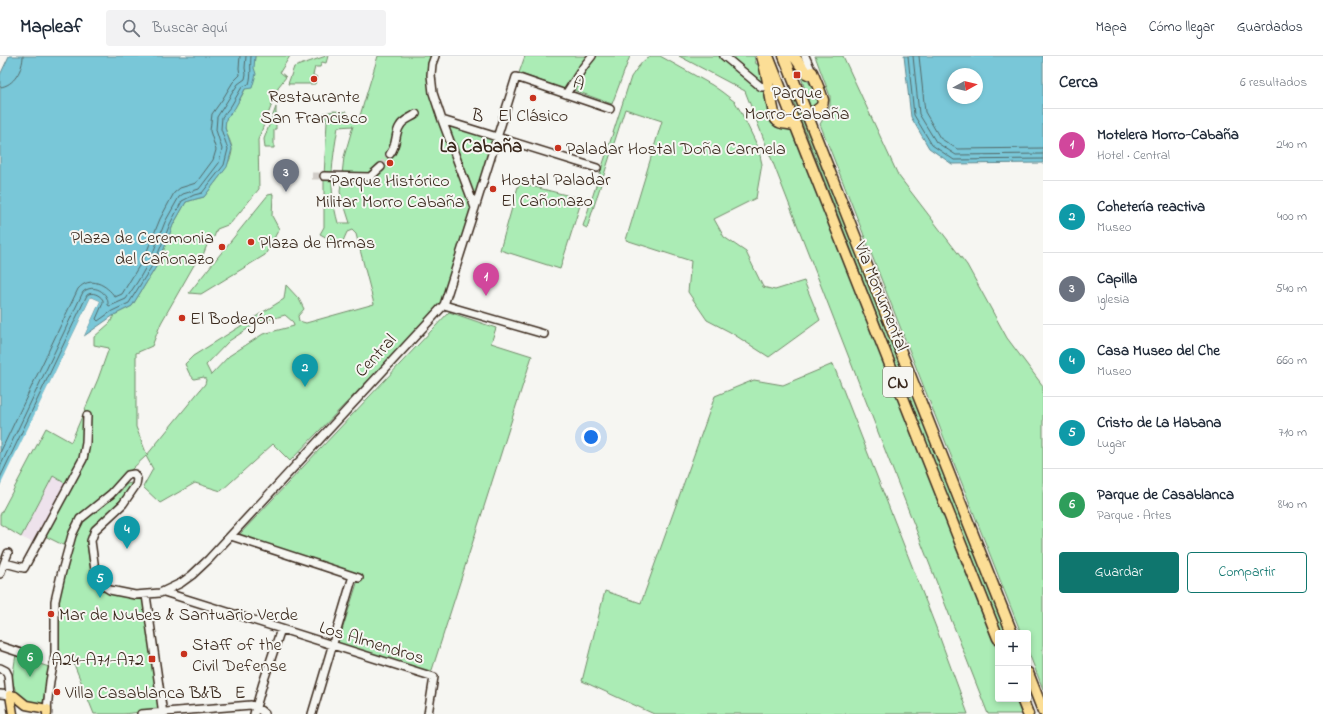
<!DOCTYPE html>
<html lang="es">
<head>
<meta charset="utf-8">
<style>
  :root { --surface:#fff; --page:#f2f2f3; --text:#1f2937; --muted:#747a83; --line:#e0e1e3; --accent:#0f766e }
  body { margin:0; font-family:"Indie Flower",sans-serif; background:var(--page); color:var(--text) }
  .controls { position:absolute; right:12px; bottom:12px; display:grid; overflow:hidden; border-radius:4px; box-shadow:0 2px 6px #0003 }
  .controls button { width:36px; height:36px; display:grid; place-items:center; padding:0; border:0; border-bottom:1px solid var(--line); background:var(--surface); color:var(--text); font:20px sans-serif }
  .compass { position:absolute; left:947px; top:12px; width:36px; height:36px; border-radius:50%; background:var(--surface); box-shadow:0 2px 6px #0003; rotate:82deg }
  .you { position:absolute; left:591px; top:381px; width:14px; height:14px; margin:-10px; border:3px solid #fff; border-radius:50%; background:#1a73e8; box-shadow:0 0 0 6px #1a73e833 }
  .badge { display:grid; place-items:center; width:26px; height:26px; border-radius:50%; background:var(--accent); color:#fff; font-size:13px; font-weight:700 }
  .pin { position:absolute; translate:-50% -33px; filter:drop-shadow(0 1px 2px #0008) }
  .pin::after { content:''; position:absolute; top:21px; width:14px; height:12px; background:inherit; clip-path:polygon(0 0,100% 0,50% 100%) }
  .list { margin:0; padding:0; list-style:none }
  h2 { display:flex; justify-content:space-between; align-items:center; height:52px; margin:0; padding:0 16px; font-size:17px }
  h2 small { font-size:13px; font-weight:400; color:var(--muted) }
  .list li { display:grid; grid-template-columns:26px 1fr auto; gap:12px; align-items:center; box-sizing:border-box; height:72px; padding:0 16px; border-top:1px solid var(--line) }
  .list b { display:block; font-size:15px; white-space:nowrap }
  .list p { margin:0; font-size:13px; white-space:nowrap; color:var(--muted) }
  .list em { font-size:13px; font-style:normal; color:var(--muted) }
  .actions { display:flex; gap:8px; padding:12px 16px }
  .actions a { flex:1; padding:9px 0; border:1px solid var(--accent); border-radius:4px; text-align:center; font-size:14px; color:var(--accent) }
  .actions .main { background:var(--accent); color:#fff }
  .icon { flex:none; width:22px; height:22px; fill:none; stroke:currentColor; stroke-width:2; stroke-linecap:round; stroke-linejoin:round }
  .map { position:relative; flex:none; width:1043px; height:658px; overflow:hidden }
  header { display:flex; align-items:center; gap:24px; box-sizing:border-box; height:56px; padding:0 20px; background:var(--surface); border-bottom:1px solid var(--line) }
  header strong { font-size:19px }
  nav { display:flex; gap:22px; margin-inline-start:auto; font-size:14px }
  .search { width:280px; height:36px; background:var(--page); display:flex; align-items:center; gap:10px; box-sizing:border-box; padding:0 14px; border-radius:4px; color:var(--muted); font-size:15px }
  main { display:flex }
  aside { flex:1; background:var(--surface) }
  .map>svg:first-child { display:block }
  .built { fill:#eee2ec }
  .green { fill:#abecb5; stroke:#738b6a; fill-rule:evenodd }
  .water { fill:#79c7d8; stroke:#60888e; fill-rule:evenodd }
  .pier { fill:#f6f6f2 }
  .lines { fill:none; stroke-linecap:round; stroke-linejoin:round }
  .shore { stroke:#546968; stroke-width:1 }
  .minor-tunnel { stroke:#d1cdc8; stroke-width:7; stroke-dasharray:7 3.5; stroke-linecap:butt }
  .minor-casing { stroke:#3b2a1e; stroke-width:10 }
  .major-casing { stroke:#3b2a1e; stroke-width:11 }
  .highway-casing { stroke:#3b2a1e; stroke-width:13 }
  .minor { stroke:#f6f6f2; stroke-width:7 }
  .major { stroke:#fcde96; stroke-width:8 }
  .highway { stroke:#fcde96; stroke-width:10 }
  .poi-dot { fill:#c8321e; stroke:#f6f6f2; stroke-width:1.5 }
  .labels { text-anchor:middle; stroke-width:4; stroke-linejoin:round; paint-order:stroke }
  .shield { fill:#f6f6f2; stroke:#73675e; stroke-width:1 }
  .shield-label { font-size:17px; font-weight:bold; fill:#3b2a1e }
  .street-label { font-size:18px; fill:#3b2a1e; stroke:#f6f6f2 }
  .poi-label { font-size:18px; fill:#3b2a1e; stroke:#f6f6f2; text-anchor:start }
  .neighbourhood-label { font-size:19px; font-weight:bold; fill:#3b2a1e; stroke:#f6f6f2 }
</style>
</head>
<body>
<header>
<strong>Mapleaf</strong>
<div class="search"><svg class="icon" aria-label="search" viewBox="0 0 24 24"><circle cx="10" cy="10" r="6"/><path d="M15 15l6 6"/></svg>Buscar aquí</div>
<nav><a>Mapa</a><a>Cómo llegar</a><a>Guardados</a></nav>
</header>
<main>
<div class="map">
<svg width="1043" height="658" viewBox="0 0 1043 658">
  <rect width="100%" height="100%" fill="#f6f6f2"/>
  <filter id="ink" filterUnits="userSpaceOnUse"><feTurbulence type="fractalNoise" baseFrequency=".025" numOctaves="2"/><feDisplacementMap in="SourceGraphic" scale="8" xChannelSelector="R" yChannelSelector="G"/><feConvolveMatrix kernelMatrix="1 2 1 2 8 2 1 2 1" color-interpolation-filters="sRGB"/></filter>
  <g filter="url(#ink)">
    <!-- built -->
    <path class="built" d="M53 420 68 428 36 488 21 481Z"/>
    <!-- green -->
    <path class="green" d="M255 0H290L280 16 286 21 279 30 258 84 259 133 230 168 217 173 214 181 207 189 201 204 198 202 161 267 152 290 136 297V371L147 399 205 328 206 324 204 321 194 323 189 317 185 308 193 300 284 243 286 229 299 243 304 253 298 260 299 265 306 267 374 248 356 178 352 174 347 176 343 185H333L320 178 324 171V120L327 66 324 57 334 55 346 56 350 64 355 65 359 63 378 0H432C422 22 433 47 440 68L493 83 440 250 290 405 273 388 221 435 195 427 160 447 143 431 153 413 146 400 92 450 80 458 70 474 65 490 45 480 71 431 53 420 21 481 0 468V459L46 372 71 386 98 323 109 292 94 289V281L110 267 114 259 132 250 159 206 173 169 186 146 196 143 204 141C213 128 231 110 232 94 232 84 222 75 226 64 227 59 232 55 235 51 245 36 253 18 255 0ZM353 70 344 101 340 136 350 167H338C328 131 332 107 338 71ZM285 259 293 266 294 270 263 278 229 300 211 319 206 309 229 285 255 268Z
      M326 0H328L326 7 322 6 320 11H315L313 19 317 21 315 28H288L294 11Z
      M525 0H589L566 34 519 17Z
      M595 0H630L612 48 573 34 585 12Z
      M651 0H660L712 29 722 36 735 46 741 56 758 91 762 108 756 142 714 163 724 181 746 196 763 231 775 234 804 225 820 264 769 301 730 276 707 264 688 236 691 205 626 184 662 65 625 53 587 172 583 170 631 21C636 14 642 4 651 0Z
      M679 0H718L727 5 767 39 773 64 792 72 838 187 998 596V643H1017L1023 658H988L745 35Z
      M737 0H754L756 8H760L764 26 757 23 732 2Z
      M815 0H843L898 119 967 209 1007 282 1043 330V633L1028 595V577H1021L820 68 830 53V40Z
      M798 11 821 44 814 51 810 50Z
      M790 29 1007 577H1001L791 39 790 33Z
      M276 51V73H274V92H265L264 83Z
      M519 127 582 143 560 213 500 194Z
      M273 138 272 160 279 173 265 199 201 238 189 237 209 212 268 139Z
      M449 256 496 272 491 287 532 300 432 614 429 616 338 587 359 521 239 479Z
      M833 308 937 574 968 658H654L582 625 605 535 641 547 715 340 754 324 783 329Z
      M131 427 132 430 109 457 90 474 87 488 90 509 96 523 102 531 143 544 146 550 160 654 123 658H94L72 603H60L58 550 61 529 78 473 85 463 116 440 127 428Z
      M16 598 35 601 37 607 49 611 43 646 41 649 31 648 18 640 16 636 12 624Z"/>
    <!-- water -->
    <path class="water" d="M9 0H255L254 12 256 18 252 32 245 33 235 52 226 63 225 72 232 93 227 111 204 141 196 143 186 146 173 169 159 206 132 250 114 259 84 280 100 245 91 241 0 432V19Z
      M904 0H1043V107L952 108 929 92 911 61ZM953 18H977V42H953Z"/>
    <!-- pier -->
    <path class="pier" d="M91 241 100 245 84 280 83 282 82 279 97 246 92 243 34 367 2 432 0 434V430Z"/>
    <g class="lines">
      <!-- shore -->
      <path class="shore" d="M908 0 914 59 932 89 954 104 1043 103
        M913 0 919 58 936 86 956 99 1043 98
        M919 0 925 56 940 82 957 93 1043 92
        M0 31C14 30 23 13 23 0
        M0 397 78 233C90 219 107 229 115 241L122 238 145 200 160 163 174 137 180 132 196 127 213 104 216 94 210 75 212 58 222 44 233 26 240 19 239 12 240 0
        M0 411 83 236C93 227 109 236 108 249L110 250 126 243 138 225 151 202 165 166 179 141 183 138 199 133 219 107 222 93 216 74 217 61 238 28 245 23 246 18 245 12 246 0
        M0 422 87 239C92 235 100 239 103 244V247L96 263 98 265 112 255 129 247 155 205 170 168 182 145 194 139 202 137 224 109 228 93 221 73 222 61 231 50 242 31 249 28C252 18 250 11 251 0"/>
      <!-- minor-tunnel -->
      <path class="minor-tunnel" d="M381 111 390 98
        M312 120H324"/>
      <!-- minor casing -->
      <g class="minor-casing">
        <path id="minor" d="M435 0 432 8 431 19 433 37 442 64 475 152
          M724 0 760 30 762 31 768 30
          M805 0 812 16
          M566 38 584 10 592 0
          M442 64 597 112
          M390 98C398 87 394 79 400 70 403 64 411 62 416 58
          M324 120 370 121 381 111
          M444 249 544 278
          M231 480 359 522
          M5 507 24 512 83 403 86 387 87 360
          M0 518 8 497
          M164 536 434 621 428 658
          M146 539 163 658
          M0 590 27 599
          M0 612 6 615 8 619 10 639 0 638
          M47 653 50 625 55 600V545L61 519 72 479 80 463 111 438 128 419 134 418 137 423 136 429 123 448 95 474 91 485 95 514 97 521 102 529 110 534 135 539 160 537 181 527 192 519 209 503 444 249 475 152 516 21 610 53
          M141 658 251 649 260 654 265 658
          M254 658 263 627 281 573
          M312 658 353 520"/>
      </g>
      <!-- major casing -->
      <g class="major-casing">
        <path id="major" d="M13 658 10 639 15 640 26 649 47 653V658"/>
      </g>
      <!-- highway casing -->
      <g class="highway-casing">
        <path id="highway" d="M762 0C768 20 770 41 775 62 780 70 788 66 796 70
          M768 0 998 582
          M784 0 1012 577
          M794 0 806 17 808 18 812 16 821 38 823 44 822 50 808 61
          M1028 617 1043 655
          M1022 643 1028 658"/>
      </g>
      <!-- minor -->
      <use href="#minor" class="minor"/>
      <!-- major -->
      <use href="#major" class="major"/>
      <!-- highway -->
      <use href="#highway" class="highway"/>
    </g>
  </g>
  <!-- markers -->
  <g class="poi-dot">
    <rect x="793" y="15" width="8" height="8" rx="2"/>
    <circle cx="314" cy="23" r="4"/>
    <circle cx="533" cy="42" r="4"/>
    <circle cx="558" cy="92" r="4"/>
    <circle cx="390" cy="107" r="4"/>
    <circle cx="493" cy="133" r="4"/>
    <circle cx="251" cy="186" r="4"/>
    <circle cx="222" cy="191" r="4"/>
    <circle cx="182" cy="262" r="4"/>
    <circle cx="51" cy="558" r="4"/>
    <circle cx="184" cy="598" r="4"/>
    <rect x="148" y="599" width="8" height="8" rx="2"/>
    <circle cx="57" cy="636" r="4"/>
  </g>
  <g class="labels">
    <!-- shield labels -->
    <rect class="shield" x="883" y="311" width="30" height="30" rx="3"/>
    <g class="shield-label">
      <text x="898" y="332">CN</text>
    </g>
    <!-- street labels -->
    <g class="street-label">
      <text transform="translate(579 27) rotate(19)" y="6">A</text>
      <text transform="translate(478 59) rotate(17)" y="6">B</text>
      <text transform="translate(882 240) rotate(68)" y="6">Vía Monumental</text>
      <text transform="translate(375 299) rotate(-47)" y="6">Central</text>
      <text transform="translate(372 586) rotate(17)" y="6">Los Almendros</text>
      <text transform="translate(240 636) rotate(-1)" y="6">E</text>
    </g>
    <!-- poi labels -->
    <g class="poi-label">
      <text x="797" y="42" text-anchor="middle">Parque<tspan x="797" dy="21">Morro-Cabaña</tspan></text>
      <text x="314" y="46" text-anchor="middle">Restaurante<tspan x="314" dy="21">San Francisco</tspan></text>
      <text x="533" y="65" text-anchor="middle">El Clásico</text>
      <text x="566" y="98">Paladar Hostal Doña Carmela</text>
      <text x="501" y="129">Hostal Paladar<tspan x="501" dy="21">El Cañonazo</tspan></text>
      <text x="390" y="130" text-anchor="middle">Parque Histórico<tspan x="390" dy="21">Militar Morro Cabaña</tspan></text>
      <text x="214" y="187" text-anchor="end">Plaza de Ceremonia<tspan x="214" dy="21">del Cañonazo</tspan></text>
      <text x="259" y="192">Plaza de Armas</text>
      <text x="190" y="268">El Bodegón</text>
      <text x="59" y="564">Mar de Nubes &amp; Santuario Verde</text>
      <text x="192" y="594">Staff of the<tspan x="192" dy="21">Civil Defense</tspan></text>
      <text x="144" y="609" text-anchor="end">A24-A71-A72</text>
      <text x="65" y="642">Villa Casablanca B&amp;B</text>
    </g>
    <!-- neighbourhood labels -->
    <g class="neighbourhood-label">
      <text x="481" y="96">La Cabaña</text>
    </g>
  </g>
</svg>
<div class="controls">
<button>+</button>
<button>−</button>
</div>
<svg class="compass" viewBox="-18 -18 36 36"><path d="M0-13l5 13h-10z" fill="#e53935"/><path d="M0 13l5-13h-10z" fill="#747a83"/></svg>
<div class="you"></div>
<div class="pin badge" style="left:486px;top:240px;background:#d1479c">1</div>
<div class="pin badge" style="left:305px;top:331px;background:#0f9aa8">2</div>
<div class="pin badge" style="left:286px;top:136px;background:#6b7280">3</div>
<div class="pin badge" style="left:127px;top:493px;background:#0f9aa8">4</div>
<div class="pin badge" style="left:100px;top:542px;background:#0f9aa8">5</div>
<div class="pin badge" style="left:30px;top:621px;background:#2e9e5b">6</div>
</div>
<aside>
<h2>Cerca<small>6 resultados</small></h2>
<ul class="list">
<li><span class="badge" style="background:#d1479c">1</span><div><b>Motelera Morro-Cabaña</b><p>Hotel · Central</p></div><em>240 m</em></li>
<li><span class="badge" style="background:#0f9aa8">2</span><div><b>Cohetería reactiva</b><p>Museo</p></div><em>400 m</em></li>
<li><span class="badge" style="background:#6b7280">3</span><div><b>Capilla</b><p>Iglesia</p></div><em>540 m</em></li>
<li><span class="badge" style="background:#0f9aa8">4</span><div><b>Casa Museo del Che</b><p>Museo</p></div><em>660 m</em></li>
<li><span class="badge" style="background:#0f9aa8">5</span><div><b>Cristo de La Habana</b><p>Lugar</p></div><em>710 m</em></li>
<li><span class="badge" style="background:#2e9e5b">6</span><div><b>Parque de Casablanca</b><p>Parque · Artes</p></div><em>840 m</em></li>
</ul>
<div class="actions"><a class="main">Guardar</a><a>Compartir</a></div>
</aside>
</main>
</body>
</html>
